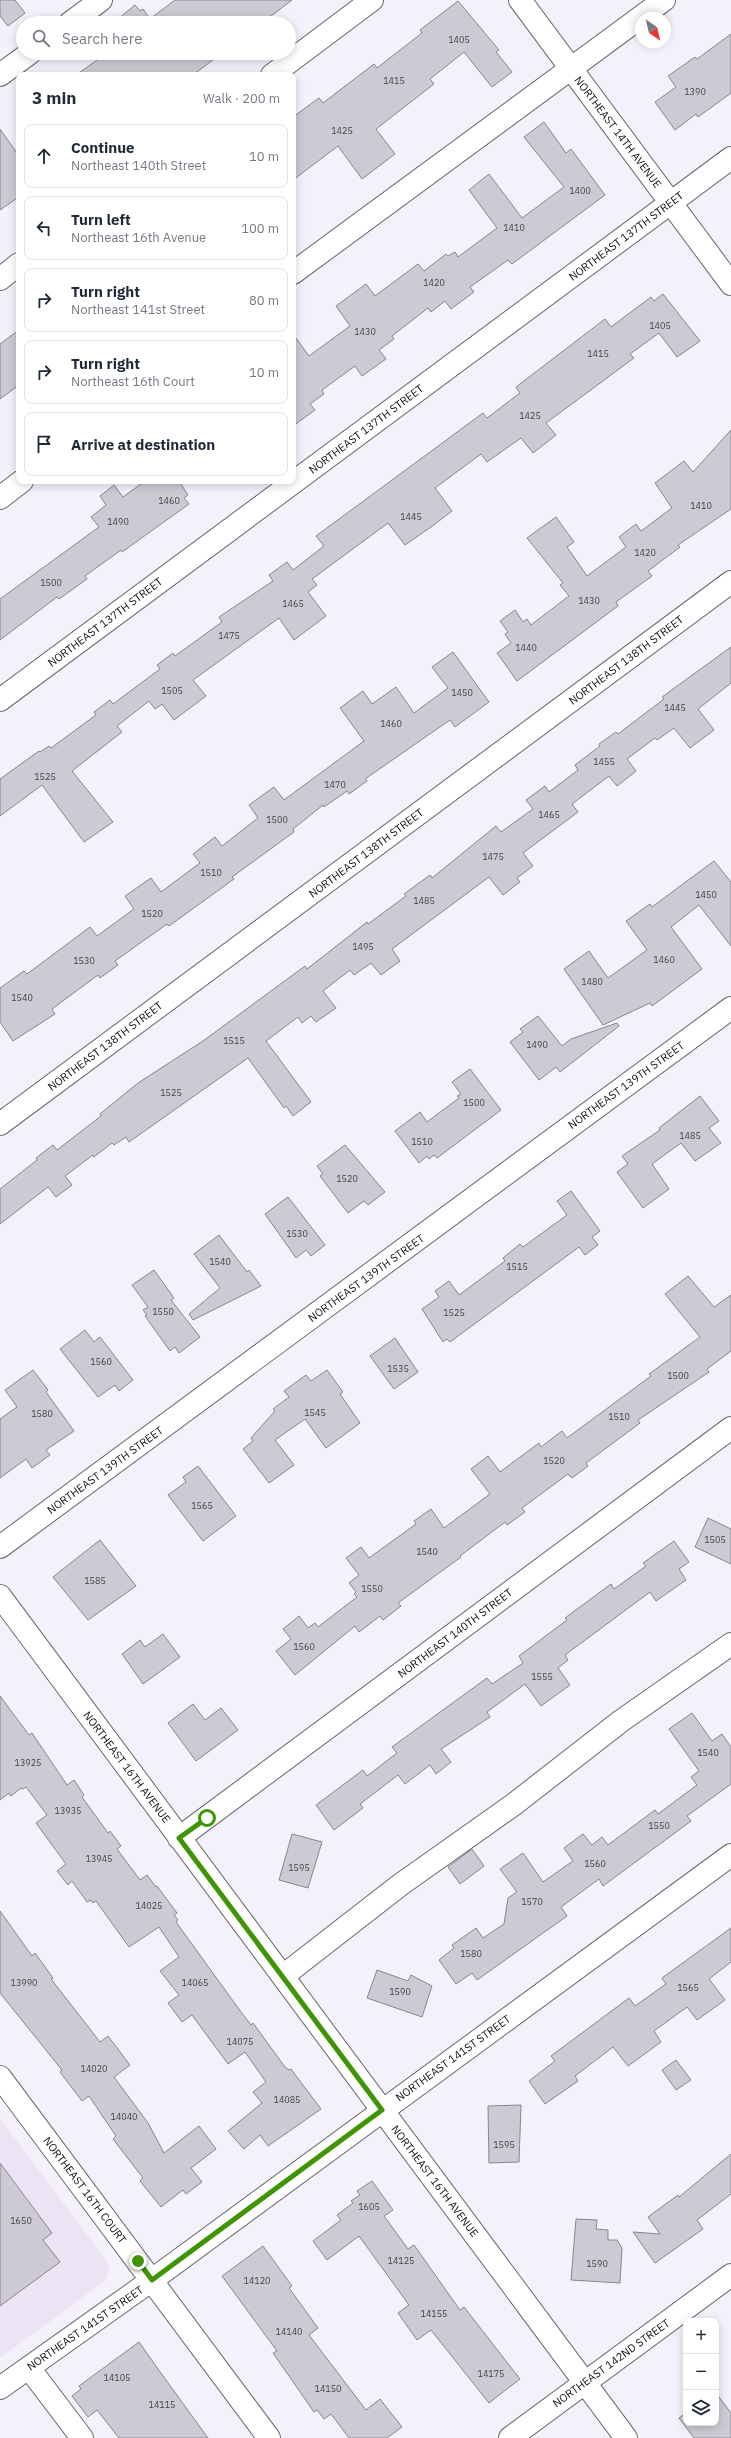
<!DOCTYPE html>
<html lang="en">
<head>
<meta charset="utf-8">
<style>
  :root { --surface:#fff; --page:#f6f6f7; --text:#1f2937; --muted:#747a83; --line:#e0e1e3 }
  body { margin:0; font-family:"IBM Plex Sans",sans-serif; background:var(--page); color:var(--text) }
  .controls { position:absolute; right:12px; bottom:12px; display:grid; overflow:hidden; border-radius:8px; box-shadow:0 2px 10px #0003 }
  .controls button { width:36px; height:36px; display:grid; place-items:center; padding:0; border:0; border-bottom:1px solid var(--line); background:var(--surface); color:var(--text); font:20px sans-serif }
  .compass { position:absolute; left:635px; top:12px; width:36px; height:36px; border-radius:50%; background:var(--surface); box-shadow:0 2px 10px #0003; rotate:146deg }
  .stop { position:absolute; width:12px; height:12px; margin:-9px; border:3px solid #3f9506; border-radius:50%; background:#fff }
  .stop.end { background:#3f9506; border-color:#fff; box-shadow:0 1px 4px #0008 }
  .list { margin:0; padding:0; list-style:none }
  h2 { display:flex; justify-content:space-between; align-items:center; height:52px; margin:0; padding:0 16px; font-size:17px }
  h2 small { font-size:13px; font-weight:400; color:var(--muted) }
  .list li { display:grid; grid-template-columns:26px 1fr auto; gap:12px; align-items:center; box-sizing:border-box; height:64px; margin:0 8px 8px; padding:0 8px; border:1px solid var(--line); border-radius:8px }
  .list b { display:block; font-size:15px; white-space:nowrap }
  .list p { margin:0; font-size:13px; white-space:nowrap; color:var(--muted) }
  .list em { font-size:13px; font-style:normal; color:var(--muted) }
  .icon { flex:none; width:22px; height:22px; fill:none; stroke:currentColor; stroke-width:2; stroke-linecap:round; stroke-linejoin:round }
  .map { position:relative; flex:none; width:731px; height:2438px; overflow:hidden }
  .search { position:absolute; background:var(--surface); box-shadow:0 2px 10px #0003; left:16px; top:16px; width:280px; height:44px; display:flex; align-items:center; gap:10px; box-sizing:border-box; padding:0 14px; border-radius:22px; color:var(--muted); font-size:15px }
  .panel { position:absolute; background:var(--surface); box-shadow:0 2px 10px #0003; left:16px; top:72px; width:280px; height:412px; border-radius:8px }
  .map>svg:first-child { display:block }
  .built { fill:#ebe4f5 }
  .building { fill:#cecad3; stroke:#88858d }
  .lines { fill:none; stroke-linecap:round; stroke-linejoin:round }
  .minor-casing { stroke:#69666e; stroke-width:24 }
  .minor { stroke:#fff; stroke-width:22 }
  .route { stroke:#3f9506; stroke-width:5 }
  .labels { text-anchor:middle; stroke-width:3; stroke-linejoin:round; paint-order:stroke }
  .number-label { font-size:9px; fill:#423f44 }
  .street-label { font-size:11px; fill:#131114; stroke:#fff }
</style>
</head>
<body>
<div class="map">
<svg width="731" height="2438" viewBox="0 0 731 2438">
  <rect width="100%" height="100%" fill="#f5f1fb"/>
  <!-- built -->
  <path class="built" d="M0 2118 110 2266 105 2281 0 2358Z"/>
  <!-- building -->
  <path class="building" d="M0 0H15L25 13 8 26 0 16Z
    M175 0H292L262 23H123L119 18 135 5 140 11 143 9 150 19Z
    M458 1 499 50 496 52 512 72 492 87 464 52 430 79 434 84 376 129 395 154 362 179 338 146 293 180V117L319 98 323 103 374 64 377 68 422 33 420 30Z
    M731 34V93L698 117 696 114 675 130 655 102 676 87 668 76 695 57 697 59Z
    M107 53H222L193 75H76Z
    M544 122 566 153 571 149 605 195 512 264 508 260 470 287 474 292 451 309 445 301 431 312 428 308 392 336 394 339 379 350 386 359 362 376 355 366 322 390 324 394 310 404 315 410 293 426V334L309 356 350 326 336 306 366 284 375 296 418 264 424 271 446 254 448 256 455 252 458 257 497 228 469 190 489 174 522 218 564 187 524 137Z
    M0 129 19 156V197L0 210Z
    M663 294 700 341 677 357 659 333 630 354 634 358 546 423 556 435 533 453 521 438 487 462 481 454 435 488 452 511 431 527 405 545 388 523 312 579 317 585 308 592 326 616 294 640 279 618 193 680 206 696 174 720 162 704 155 709 149 701 117 726 122 732 72 771 113 822 84 842 42 785 0 816V779L39 751 40 752 49 746 51 748 96 715 94 712 110 700 113 704 160 669 157 665 173 653 175 656 222 622 219 617 273 581 269 575 287 562 293 570 324 546 316 536 483 413 487 418 520 393 516 387 605 319 611 327 651 297 654 301Z
    M19 330V385L0 399V344Z
    M731 430V509L678 545 680 547 648 571 652 576 616 602 618 606 517 681 497 653 511 643 505 634 508 632 500 621 515 610 523 622 527 619 531 625 569 596 560 585 563 583 527 538 556 517 574 542 567 547 587 576 626 547 619 537 636 524 641 531 672 508 655 483 684 461 693 472Z
    M145 481H179L188 495 184 498 189 504 122 552 121 550 85 576 87 579 59 599 57 597 0 640V599L99 527 91 517 106 505 100 496 114 485 123 497Z
    M731 647V683L698 709 714 730 690 748 674 728 657 740 655 738 627 759 636 771 617 786 609 776 572 804 578 812 523 853 533 866 517 878 520 882 503 895 489 877 392 949 400 961 381 975 371 963 354 975 350 970 323 991 336 1008 316 1022 311 1016 302 1023 298 1017 266 1041 311 1102 293 1116 286 1106 284 1108 248 1058 129 1142 126 1137 114 1145 112 1143 94 1157 93 1155 65 1176 72 1185 56 1197 48 1187 0 1224V1189L37 1160 36 1158 53 1145 57 1150 101 1116 100 1114 138 1083 203 1041 305 966 307 969 367 922 368 924 406 896 404 894 430 875 432 878 496 826 501 832 533 809 526 800 545 786 549 792 578 770 575 765 600 746 599 744 616 732 618 734 664 699 662 697Z
    M453 652 489 702 455 727 450 720 365 779 367 781 349 794 347 791 324 807 323 805 293 829 294 832 232 877 234 879 169 926 167 924 115 961 118 965 100 978 98 975 52 1009 55 1014 13 1041 0 1022V988L24 971 27 974 90 927 97 936 134 909 125 896 151 878 161 892 200 863 193 854 215 837 222 846 258 818 249 805 274 787 284 800 364 741 340 708 363 691 372 704 396 687 414 713 448 688 432 667Z
    M714 861 731 882V946L699 905 671 927 702 969 652 1006 650 1003 603 1025 564 969 589 951 608 978 647 950 626 921 650 904 652 907Z
    M538 1016 562 1046 571 1039 617 1023 619 1026 560 1072 556 1067 539 1080 510 1042 523 1032 520 1029Z
    M470 1069 501 1110 437 1158 434 1155 429 1159 427 1156 419 1163 395 1131 420 1112 427 1122 459 1098 457 1096 461 1094 452 1082Z
    M700 1096 719 1121 709 1128 721 1143 695 1161 681 1143 652 1164 669 1189 643 1208 617 1172 628 1164 622 1156 660 1130 659 1128Z
    M345 1145 385 1192 368 1205 364 1201 348 1213 320 1176 323 1174 317 1166Z
    M571 1191 600 1231 592 1237 598 1245 585 1255 579 1247 450 1342 447 1339 443 1342 422 1309 439 1297 435 1291 449 1281 459 1295 505 1261 503 1258 520 1244 523 1247 567 1215 557 1201Z
    M288 1197 325 1245 311 1256 306 1250 296 1258 265 1214Z
    M219 1235 247 1272 249 1270 261 1286 193 1320 189 1314 220 1288 194 1254Z
    M154 1270 174 1298 171 1300 200 1337 179 1353 175 1347 170 1351 145 1316 147 1315 143 1310 148 1307 132 1285Z
    M688 1276 714 1307 731 1295V1351L707 1369 709 1372 638 1420 640 1423 586 1463 588 1466 572 1478 568 1474 522 1508 525 1512 507 1525 505 1522 460 1556 461 1557 398 1603 401 1606 383 1620 380 1616 359 1632 355 1626 295 1675 276 1651 291 1639 283 1629 299 1616 308 1628 315 1623 318 1627 357 1597 354 1594 356 1592 349 1583 359 1575 346 1558 361 1547 369 1558 416 1524 414 1521 431 1509 444 1528 490 1494 471 1469 488 1456 500 1472 539 1443 541 1447 562 1431 567 1438 651 1376 649 1374 700 1337 665 1294Z
    M85 1330 94 1342 100 1337 133 1380 119 1391 115 1385 98 1397 60 1349Z
    M395 1338 418 1372 394 1389 370 1356Z
    M33 1370 48 1390 46 1392 74 1431 46 1450 50 1455 32 1468 26 1459 0 1478V1419L17 1407 5 1390Z
    M327 1370 343 1392 340 1394 360 1423 326 1448 305 1419 275 1440 294 1465 269 1483 243 1449 253 1441 251 1438 275 1411 273 1409 289 1397 284 1391 306 1375 311 1381Z
    M198 1466 236 1516 203 1541 168 1495 186 1482 183 1477Z
    M708 1518 731 1529V1564L695 1547Z
    M100 1540 136 1586 88 1620 53 1577Z
    M674 1541 689 1562 679 1569 686 1580 656 1601 650 1592 565 1655 568 1660 558 1668 570 1685 541 1706 525 1684 487 1712 490 1717 441 1749 451 1762 436 1774 430 1765 405 1784 398 1775 360 1804 363 1808 334 1830 316 1805 363 1770 367 1776 397 1753 392 1747 487 1678 492 1684 523 1663 519 1656 567 1620 565 1618 611 1584 614 1589 646 1566 643 1563Z
    M163 1634 180 1657 143 1684 122 1654 140 1640 145 1647Z
    M0 1696 29 1735 32 1733 67 1785 74 1780 84 1795 82 1797 108 1833 110 1831 121 1846 117 1849 140 1880 147 1875 156 1887 157 1886 177 1913 174 1915 178 1920 176 1922 241 2012 251 2025 253 2023 285 2067 289 2070 291 2069 321 2109 268 2146 260 2135 244 2149 228 2131 262 2103 253 2092 266 2082 245 2052 228 2064 192 2015 182 2022 168 2003 179 1995 160 1971 179 1957 159 1927 129 1947 96 1901 93 1903 91 1900 87 1902 72 1881 68 1885 57 1871 66 1864 36 1823 47 1815 26 1787 23 1789 21 1788 11 1796 9 1793 0 1800Z
    M193 1704 205 1720 221 1708 238 1730 196 1761 168 1723Z
    M692 1713 712 1741 722 1734 731 1747V1784L687 1816 691 1821 603 1886 599 1879 561 1907 567 1916 477 1980 472 1973 456 1984 439 1960 454 1948 452 1945 476 1928 483 1938 504 1924 508 1898 517 1892 500 1869 523 1853 543 1882 573 1861 564 1848 583 1834 592 1845 602 1837 608 1845 655 1810 658 1814 697 1785 691 1777 699 1771 669 1729Z
    M292 1834 322 1842 308 1888 279 1880Z
    M472 1849 484 1866 460 1884 448 1867Z
    M0 1911 32 1956 35 1953 53 1978 51 1979 100 2042 108 2036 130 2065 114 2077 148 2123 164 2153 199 2126 216 2149 191 2168 202 2182 186 2194 183 2190 161 2207 140 2181 143 2178 113 2139 116 2136 89 2096 82 2101 60 2072 62 2070 0 1993Z
    M731 1928V1962L709 1979 725 2000 697 2020 687 2007 654 2031 661 2042 628 2066 613 2047 575 2076 578 2081 545 2104 529 2081 555 2061 551 2056 629 1998 635 2006 666 1984 662 1978Z
    M377 1970 408 1981 411 1975 432 1986 422 2017 367 1998Z
    M676 2060 691 2080 676 2090 662 2070Z
    M521 2105 519 2162 489 2163 488 2106Z
    M731 2154V2194L697 2220 703 2229 655 2263 633 2232 660 2234 648 2217 678 2195 679 2197Z
    M0 2163 52 2233 43 2240 60 2262 0 2306Z
    M372 2181 393 2210 384 2216 408 2249 414 2245 460 2310 464 2307 520 2379 489 2403 431 2330 417 2340 398 2313 409 2305 359 2236 327 2260 313 2241 341 2220 337 2215 353 2203 351 2201 360 2195 357 2191Z
    M576 2219 597 2220 596 2229 608 2230V2240H617L622 2248 620 2283 571 2280Z
    M263 2246 292 2286 289 2288 318 2328 309 2335 366 2410 380 2399 402 2427 387 2438H349L331 2414 324 2419 317 2410 314 2412 273 2353 277 2351 222 2276Z
    M139 2342 158 2369 208 2438H119L97 2410 88 2417 72 2396 81 2389 79 2386Z
    M716 2393 731 2413V2438H694L679 2418 686 2413V2423H716Z"/>
  <g class="lines">
    <!-- minor casing -->
    <g class="minor-casing">
      <path id="minor" d="M520 0 731 284
        M70 23 101 0
        M0 75 30 53
        M272 75 372 0
        M293 273 664 0
        M0 279 19 264
        M0 498 22 481
        M0 700 731 158
        M0 1124 731 582
        M0 1547 731 1008
        M0 1596 626 2438
        M179 1838 731 1428
        M283 1976 400 1885 513 1805 621 1721 731 1644
        M0 2077 269 2438
        M29 2368 82 2438
        M0 2388 152 2280 731 1855
        M510 2438 731 2275"/>
    </g>
    <!-- minor -->
    <use href="#minor" class="minor"/>
  </g>
  <g class="lines">
    <!-- route -->
    <path class="route" d="M138 2261 152 2280 382 2110 179 1838 207 1818"/>
  </g>
  <g class="labels">
    <!-- number labels -->
    <g class="number-label">
      <text x="459" y="43">1405</text>
      <text x="394" y="84">1415</text>
      <text x="695" y="95">1390</text>
      <text x="342" y="134">1425</text>
      <text x="580" y="194">1400</text>
      <text x="514" y="231">1410</text>
      <text x="434" y="286">1420</text>
      <text x="660" y="329">1405</text>
      <text x="365" y="335">1430</text>
      <text x="598" y="357">1415</text>
      <text x="530" y="419">1425</text>
      <text x="169" y="504">1460</text>
      <text x="701" y="509">1410</text>
      <text x="411" y="520">1445</text>
      <text x="118" y="525">1490</text>
      <text x="645" y="556">1420</text>
      <text x="51" y="586">1500</text>
      <text x="589" y="604">1430</text>
      <text x="293" y="607">1465</text>
      <text x="229" y="639">1475</text>
      <text x="526" y="651">1440</text>
      <text x="172" y="694">1505</text>
      <text x="462" y="696">1450</text>
      <text x="675" y="711">1445</text>
      <text x="391" y="727">1460</text>
      <text x="604" y="765">1455</text>
      <text x="45" y="780">1525</text>
      <text x="335" y="788">1470</text>
      <text x="549" y="818">1465</text>
      <text x="277" y="823">1500</text>
      <text x="493" y="860">1475</text>
      <text x="211" y="876">1510</text>
      <text x="706" y="898">1450</text>
      <text x="424" y="904">1485</text>
      <text x="152" y="917">1520</text>
      <text x="363" y="950">1495</text>
      <text x="664" y="963">1460</text>
      <text x="84" y="964">1530</text>
      <text x="592" y="985">1480</text>
      <text x="22" y="1001">1540</text>
      <text x="234" y="1044">1515</text>
      <text x="537" y="1048">1490</text>
      <text x="171" y="1096">1525</text>
      <text x="474" y="1106">1500</text>
      <text x="690" y="1139">1485</text>
      <text x="422" y="1145">1510</text>
      <text x="347" y="1182">1520</text>
      <text x="297" y="1237">1530</text>
      <text x="220" y="1265">1540</text>
      <text x="517" y="1270">1515</text>
      <text x="163" y="1315">1550</text>
      <text x="454" y="1316">1525</text>
      <text x="101" y="1365">1560</text>
      <text x="398" y="1372">1535</text>
      <text x="678" y="1379">1500</text>
      <text x="315" y="1416">1545</text>
      <text x="42" y="1417">1580</text>
      <text x="619" y="1420">1510</text>
      <text x="554" y="1464">1520</text>
      <text x="202" y="1509">1565</text>
      <text x="715" y="1543">1505</text>
      <text x="427" y="1555">1540</text>
      <text x="95" y="1584">1585</text>
      <text x="372" y="1592">1550</text>
      <text x="304" y="1650">1560</text>
      <text x="542" y="1680">1555</text>
      <text x="708" y="1756">1540</text>
      <text x="28" y="1766">13925</text>
      <text x="68" y="1814">13935</text>
      <text x="659" y="1829">1550</text>
      <text x="99" y="1862">13945</text>
      <text x="595" y="1867">1560</text>
      <text x="299" y="1871">1595</text>
      <text x="532" y="1905">1570</text>
      <text x="149" y="1909">14025</text>
      <text x="471" y="1957">1580</text>
      <text x="24" y="1986">13990</text>
      <text x="195" y="1986">14065</text>
      <text x="688" y="1991">1565</text>
      <text x="400" y="1995">1590</text>
      <text x="240" y="2045">14075</text>
      <text x="94" y="2072">14020</text>
      <text x="287" y="2103">14085</text>
      <text x="124" y="2120">14040</text>
      <text x="504" y="2148">1595</text>
      <text x="369" y="2210">1605</text>
      <text x="21" y="2224">1650</text>
      <text x="401" y="2264">14125</text>
      <text x="597" y="2267">1590</text>
      <text x="257" y="2284">14120</text>
      <text x="434" y="2317">14155</text>
      <text x="289" y="2335">14140</text>
      <text x="491" y="2377">14175</text>
      <text x="117" y="2381">14105</text>
      <text x="328" y="2392">14150</text>
      <text x="162" y="2408">14115</text>
    </g>
    <!-- street labels -->
    <g class="street-label">
      <text transform="translate(618 132) rotate(53)" y="4">NORTHEAST 14TH AVENUE</text>
      <text transform="translate(626 236) rotate(-37)" y="4">NORTHEAST 137TH STREET</text>
      <text transform="translate(366 429) rotate(-37)" y="4">NORTHEAST 137TH STREET</text>
      <text transform="translate(105 622) rotate(-37)" y="4">NORTHEAST 137TH STREET</text>
      <text transform="translate(626 660) rotate(-37)" y="4">NORTHEAST 138TH STREET</text>
      <text transform="translate(366 853) rotate(-37)" y="4">NORTHEAST 138TH STREET</text>
      <text transform="translate(105 1046) rotate(-37)" y="4">NORTHEAST 138TH STREET</text>
      <text transform="translate(626 1085) rotate(-36)" y="4">NORTHEAST 139TH STREET</text>
      <text transform="translate(366 1278) rotate(-36)" y="4">NORTHEAST 139TH STREET</text>
      <text transform="translate(105 1470) rotate(-36)" y="4">NORTHEAST 139TH STREET</text>
      <text transform="translate(455 1633) rotate(-37)" y="4">NORTHEAST 140TH STREET</text>
      <text transform="translate(127 1767) rotate(53)" y="4">NORTHEAST 16TH AVENUE</text>
      <text transform="translate(453 2058) rotate(-36)" y="4">NORTHEAST 141ST STREET</text>
      <text transform="translate(435 2181) rotate(53)" y="4">NORTHEAST 16TH AVENUE</text>
      <text transform="translate(85 2190) rotate(53)" y="4">NORTHEAST 16TH COURT</text>
      <text transform="translate(85 2328) rotate(-35)" y="4">NORTHEAST 141ST STREET</text>
      <text transform="translate(611 2363) rotate(-36)" y="4">NORTHEAST 142ND STREET</text>
    </g>
  </g>
</svg>
<div class="controls">
<button>+</button>
<button>−</button>
<button><svg class="icon" aria-label="layers" viewBox="0 0 24 24"><path d="M12 4l9 5-9 5-9-5zM3 14l9 5 9-5"/></svg></button>
</div>
<svg class="compass" viewBox="-18 -18 36 36"><path d="M0-13l5 13h-10z" fill="#e53935"/><path d="M0 13l5-13h-10z" fill="#747a83"/></svg>
<div class="stop" style="left:207px;top:1818px"></div>
<div class="stop end" style="left:138px;top:2261px"></div>
<div class="search"><svg class="icon" aria-label="search" viewBox="0 0 24 24"><circle cx="10" cy="10" r="6"/><path d="M15 15l6 6"/></svg>Search here</div>
<section class="panel">
<h2>3 min<small>Walk · 200 m</small></h2>
<ul class="list">
<li><svg class="icon" aria-label="ahead" viewBox="0 0 24 24"><path d="M12 20V5M6 11l6-6 6 6"/></svg><div><b>Continue</b><p>Northeast 140th Street</p></div><em>10 m</em></li>
<li><svg class="icon" aria-label="left" viewBox="0 0 24 24"><path d="M17 20v-9H6M10 6l-5 5 5 5"/></svg><div><b>Turn left</b><p>Northeast 16th Avenue</p></div><em>100 m</em></li>
<li><svg class="icon" aria-label="right" viewBox="0 0 24 24"><path d="M7 20v-9h11M14 6l5 5-5 5"/></svg><div><b>Turn right</b><p>Northeast 141st Street</p></div><em>80 m</em></li>
<li><svg class="icon" aria-label="right" viewBox="0 0 24 24"><path d="M7 20v-9h11M14 6l5 5-5 5"/></svg><div><b>Turn right</b><p>Northeast 16th Court</p></div><em>10 m</em></li>
<li><svg class="icon" aria-label="arrive" viewBox="0 0 24 24"><path d="M6 21V4h12l-3 4 3 4H6"/></svg><div><b>Arrive at destination</b></div></li>
</ul>
</section>
</div>
</body>
</html>
